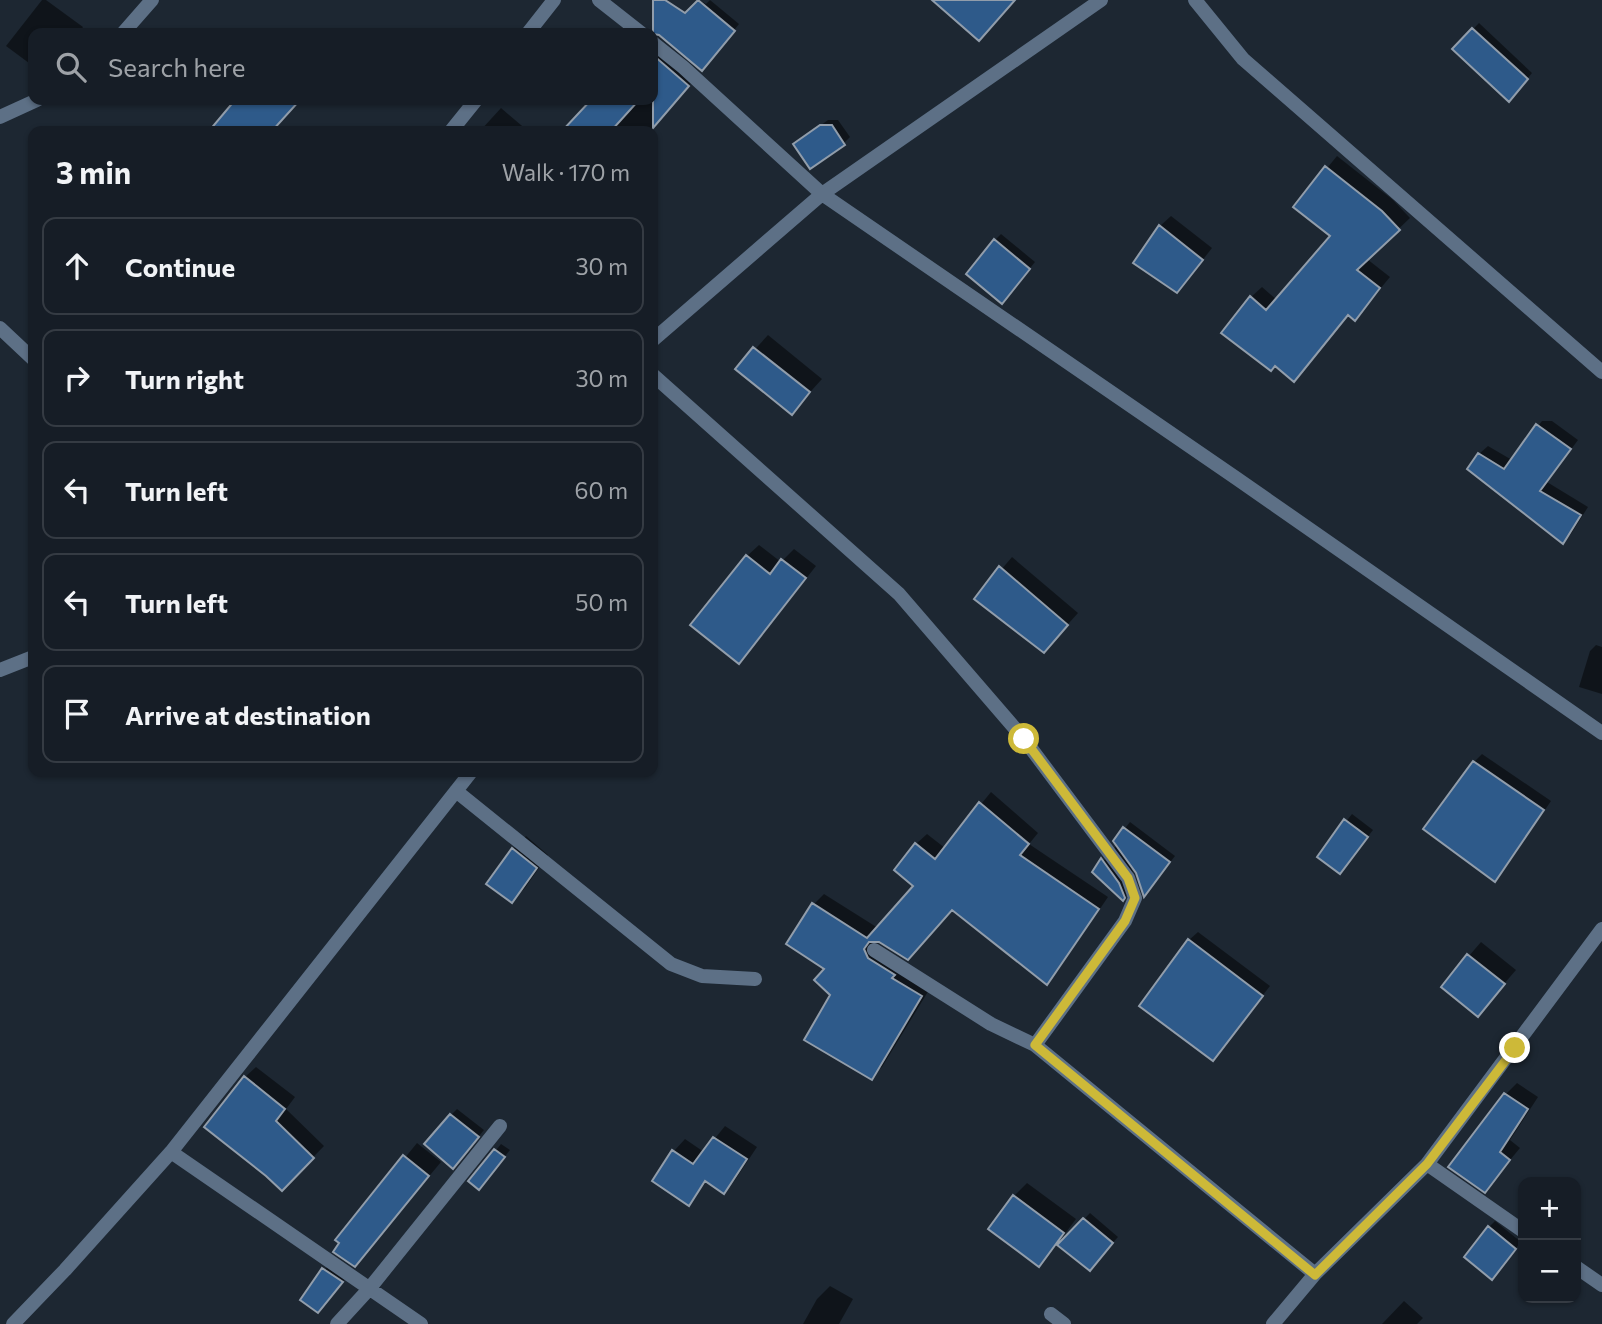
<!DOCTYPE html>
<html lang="en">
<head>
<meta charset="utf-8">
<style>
  :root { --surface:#161d26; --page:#232a32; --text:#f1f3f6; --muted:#9ea2a7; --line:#353b43 }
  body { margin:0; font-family:Commissioner,sans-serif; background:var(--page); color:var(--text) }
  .controls { position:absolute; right:21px; bottom:21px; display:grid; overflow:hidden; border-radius:14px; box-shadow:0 2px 5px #0004 }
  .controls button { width:63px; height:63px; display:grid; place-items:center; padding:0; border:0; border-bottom:2px solid var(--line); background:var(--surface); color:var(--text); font:35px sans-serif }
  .stop { position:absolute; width:21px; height:21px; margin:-16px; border:5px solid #cdb938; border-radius:50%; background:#fff }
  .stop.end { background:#cdb938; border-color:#fff; box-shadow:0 2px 7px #0008 }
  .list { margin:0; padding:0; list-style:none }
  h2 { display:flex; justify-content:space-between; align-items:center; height:91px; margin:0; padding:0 28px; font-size:30px }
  h2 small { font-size:23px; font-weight:400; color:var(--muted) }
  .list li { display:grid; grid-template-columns:46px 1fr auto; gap:21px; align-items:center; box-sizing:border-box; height:98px; margin:0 14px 14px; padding:0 14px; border:2px solid var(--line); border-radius:14px }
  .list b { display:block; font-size:26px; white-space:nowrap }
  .list em { font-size:23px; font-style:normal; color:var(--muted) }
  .icon { flex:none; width:38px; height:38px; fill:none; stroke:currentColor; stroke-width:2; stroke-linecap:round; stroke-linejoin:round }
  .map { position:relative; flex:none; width:1602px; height:1324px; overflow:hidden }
  .search { position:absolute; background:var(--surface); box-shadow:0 2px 5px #0004; left:28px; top:28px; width:630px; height:77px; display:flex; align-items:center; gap:18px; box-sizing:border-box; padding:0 24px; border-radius:14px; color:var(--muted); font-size:26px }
  .panel { position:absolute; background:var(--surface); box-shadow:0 2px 5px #0004; left:28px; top:126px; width:630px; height:651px; border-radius:14px }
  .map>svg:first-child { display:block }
  .shadow { fill:#0007 }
  .building { fill:#2e5a8a; stroke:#919dab; stroke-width:2 }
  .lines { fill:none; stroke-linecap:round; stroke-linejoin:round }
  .lane { stroke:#5d7086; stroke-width:14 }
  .street { stroke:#5d7086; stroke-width:14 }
  .route { stroke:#cdb938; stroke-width:9 }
</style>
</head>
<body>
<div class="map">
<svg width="1602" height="1324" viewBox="0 0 1602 1324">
  <rect width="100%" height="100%" fill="#1d2732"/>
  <!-- shadow -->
  <path class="shadow" d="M42 0H46L83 27 79 33H33V66L6 46Z
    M699 0 706 4 710 0 739 24 708 63 694 5Z
    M1479 23 1532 73 1515 94 1454 49Z
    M661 44 698 75 649 131H565L593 100H653V53Z
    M501 108 528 131H480Z
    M828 120H838L850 137 844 143 795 144Z
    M1337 156 1393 200 1410 218 1367 259 1390 277 1355 319 1349 314 1304 369 1251 297 1262 287 1277 300 1333 236 1295 207Z
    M1171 216 1212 248 1187 280 1160 226Z
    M1001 234 1035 262 1008 295 995 240Z
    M768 335 822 379 792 412 738 368Z
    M1542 421H1552L1578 440 1547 482 1588 507 1571 534 1563 542 1479 454 1488 446 1512 460Z
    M759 545 781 562 794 549 816 566 750 650 739 661 747 556Z
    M1012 557 1078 613 1044 651 977 598Z
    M1596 645 1602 647V694L1579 687 1590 651Z
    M1482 754 1551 801 1503 872 1495 880 1474 762Z
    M991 792 1038 833 1029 844 1108 897 1057 972 1047 982 952 909 876 940 879 947 932 985 882 1067 871 1077 832 994 814 904 824 894 878 928 916 885V844L927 834 945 848Z
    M1352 814 1373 830 1346 865 1319 856Z
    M1130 822 1175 856 1145 894 1138 872 1129 862 1137 884 1123 899 1094 872 1117 845 1115 841Z
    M526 836 548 855 525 888 512 901 513 849Z
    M1198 932 1270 986 1213 1059 1189 940Z
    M1481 942 1516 970 1478 1014 1443 986Z
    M256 1067 295 1097 286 1109 324 1146 282 1189 245 1077Z
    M1517 1083 1538 1097 1510 1140 1520 1148 1485 1190 1506 1094Z
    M457 1109 484 1130 459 1160 451 1115Z
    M725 1126 757 1147 735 1180 724 1191 708 1180 689 1203 654 1181 674 1151 685 1139 704 1152Z
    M417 1143 441 1162 355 1265 338 1240Z
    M501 1144 510 1150 484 1182 471 1181Z
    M1027 1183 1076 1219 1058 1243 1060 1244 1090 1213 1118 1237 1089 1269 1058 1243 1039 1265 990 1229 1014 1196Z
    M1495 1221 1521 1242 1498 1271 1489 1227Z
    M330 1263 348 1275 324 1305 303 1300Z
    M830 1286 853 1299 839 1324H803L817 1299Z
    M1404 1301 1423 1318 1417 1324H1382Z"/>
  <!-- building -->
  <path class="building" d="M653 0H665L685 13 698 0 735 31 702 71 659 35 653 34Z
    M932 0H1015L979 41Z
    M1472 28 1528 79 1509 102 1452 49Z
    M653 55 689 86 653 128Z
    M235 100H300L272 131H209Z
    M591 100H639L611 131H562Z
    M820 125H832L845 145 810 169 793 144Z
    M1325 166 1382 211 1400 230 1357 270 1380 288 1355 321 1348 315 1294 382 1275 366 1271 371 1221 333 1250 296 1266 310 1330 236 1293 207Z
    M1159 225 1203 260 1177 293 1133 263Z
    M994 239 1030 269 1002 304 966 274Z
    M753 347 810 392 792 415 735 369Z
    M1536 424 1571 449 1540 491 1581 515 1563 544 1467 469 1478 453 1504 469Z
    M746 555 770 574 781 559 806 578 739 664 690 625Z
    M999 566 1068 625 1044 653 974 599Z
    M1473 761 1544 810 1495 882 1423 829Z
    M979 802 1029 844 1020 855 1099 909 1047 985 952 910 908 960 879 942H869L864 949 868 958 895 975 892 978 922 996 872 1080 804 1040 830 995 814 980 824 969 786 944 812 903 867 938 913 886 894 870 915 843 935 859Z
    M1344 819 1368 837 1340 874 1317 857Z
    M1123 827 1170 862 1144 897 1136 873 1113 841Z
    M512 848 537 868 512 903 486 884Z
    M1101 858 1119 883 1125 898 1123 901 1092 872Z
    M1188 939 1263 996 1213 1061 1139 1006Z
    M1467 954 1505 984 1478 1017 1441 987Z
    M244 1076 285 1109 276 1121 314 1158 282 1191 266 1176 204 1127Z
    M1504 1093 1528 1109 1500 1152 1510 1160 1485 1193 1448 1167Z
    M450 1114 479 1137 453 1169 424 1144Z
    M713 1137 747 1159 724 1194 705 1181 689 1206 652 1181 672 1150 693 1164Z
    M494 1149 505 1157 479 1190 468 1181Z
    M403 1155 429 1176 355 1267 333 1252 339 1243 335 1240Z
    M1013 1195 1064 1233 1039 1267 988 1229Z
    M1083 1218 1113 1243 1090 1271 1057 1245Z
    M1488 1226 1516 1249 1492 1280 1464 1257Z
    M322 1268 343 1282 318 1313 300 1300Z"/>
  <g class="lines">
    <!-- lane -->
    <path class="lane" d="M1051 1314 1064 1324"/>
    <!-- street -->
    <path class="street" d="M599 0 641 33
      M1101 0 822 194 1236 478 1602 733
      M1195 0 1243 59 1602 372
      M123 33 152 0
      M528 33 554 0
      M653 43 683 67 822 194 653 340
      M0 117 37 100
      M451 131 476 100
      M0 328 33 359
      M653 375 899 594 1024 739 1128 878 1135 898 1125 921 1035 1045 1315 1274
      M0 670 33 657
      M456 791 671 964 702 976 755 979
      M874 950 991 1024 1035 1045
      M171 1152 421 1324
      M1427 1164 1523 1231
      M1576 1267 1602 1285
      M13 1324 65 1270 171 1152 471 772
      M337 1324 369 1289 500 1126
      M1273 1324 1315 1274 1427 1164 1602 929"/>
  </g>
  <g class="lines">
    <!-- route -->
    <path class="route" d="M1024 739 1128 878 1135 898 1125 921 1035 1045 1315 1275 1427 1164 1515 1048"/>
  </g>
</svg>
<div class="controls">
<button>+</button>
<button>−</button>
</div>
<div class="stop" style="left:1024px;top:739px"></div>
<div class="stop end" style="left:1515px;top:1048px"></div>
<div class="search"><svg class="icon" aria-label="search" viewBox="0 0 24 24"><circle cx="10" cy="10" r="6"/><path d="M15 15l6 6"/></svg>Search here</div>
<section class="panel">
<h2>3 min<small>Walk · 170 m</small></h2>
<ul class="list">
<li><svg class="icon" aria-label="ahead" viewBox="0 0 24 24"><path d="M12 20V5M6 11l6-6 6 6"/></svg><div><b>Continue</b></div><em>30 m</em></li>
<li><svg class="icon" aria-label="right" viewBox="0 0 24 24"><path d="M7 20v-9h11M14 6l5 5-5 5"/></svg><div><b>Turn right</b></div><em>30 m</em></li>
<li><svg class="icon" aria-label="left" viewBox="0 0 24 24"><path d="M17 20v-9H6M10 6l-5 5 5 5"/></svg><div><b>Turn left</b></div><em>60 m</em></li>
<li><svg class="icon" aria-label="left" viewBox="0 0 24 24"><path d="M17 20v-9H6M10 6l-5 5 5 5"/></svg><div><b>Turn left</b></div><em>50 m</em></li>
<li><svg class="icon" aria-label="arrive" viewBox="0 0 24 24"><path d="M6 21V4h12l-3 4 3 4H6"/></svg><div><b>Arrive at destination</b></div></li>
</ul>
</section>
</div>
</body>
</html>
